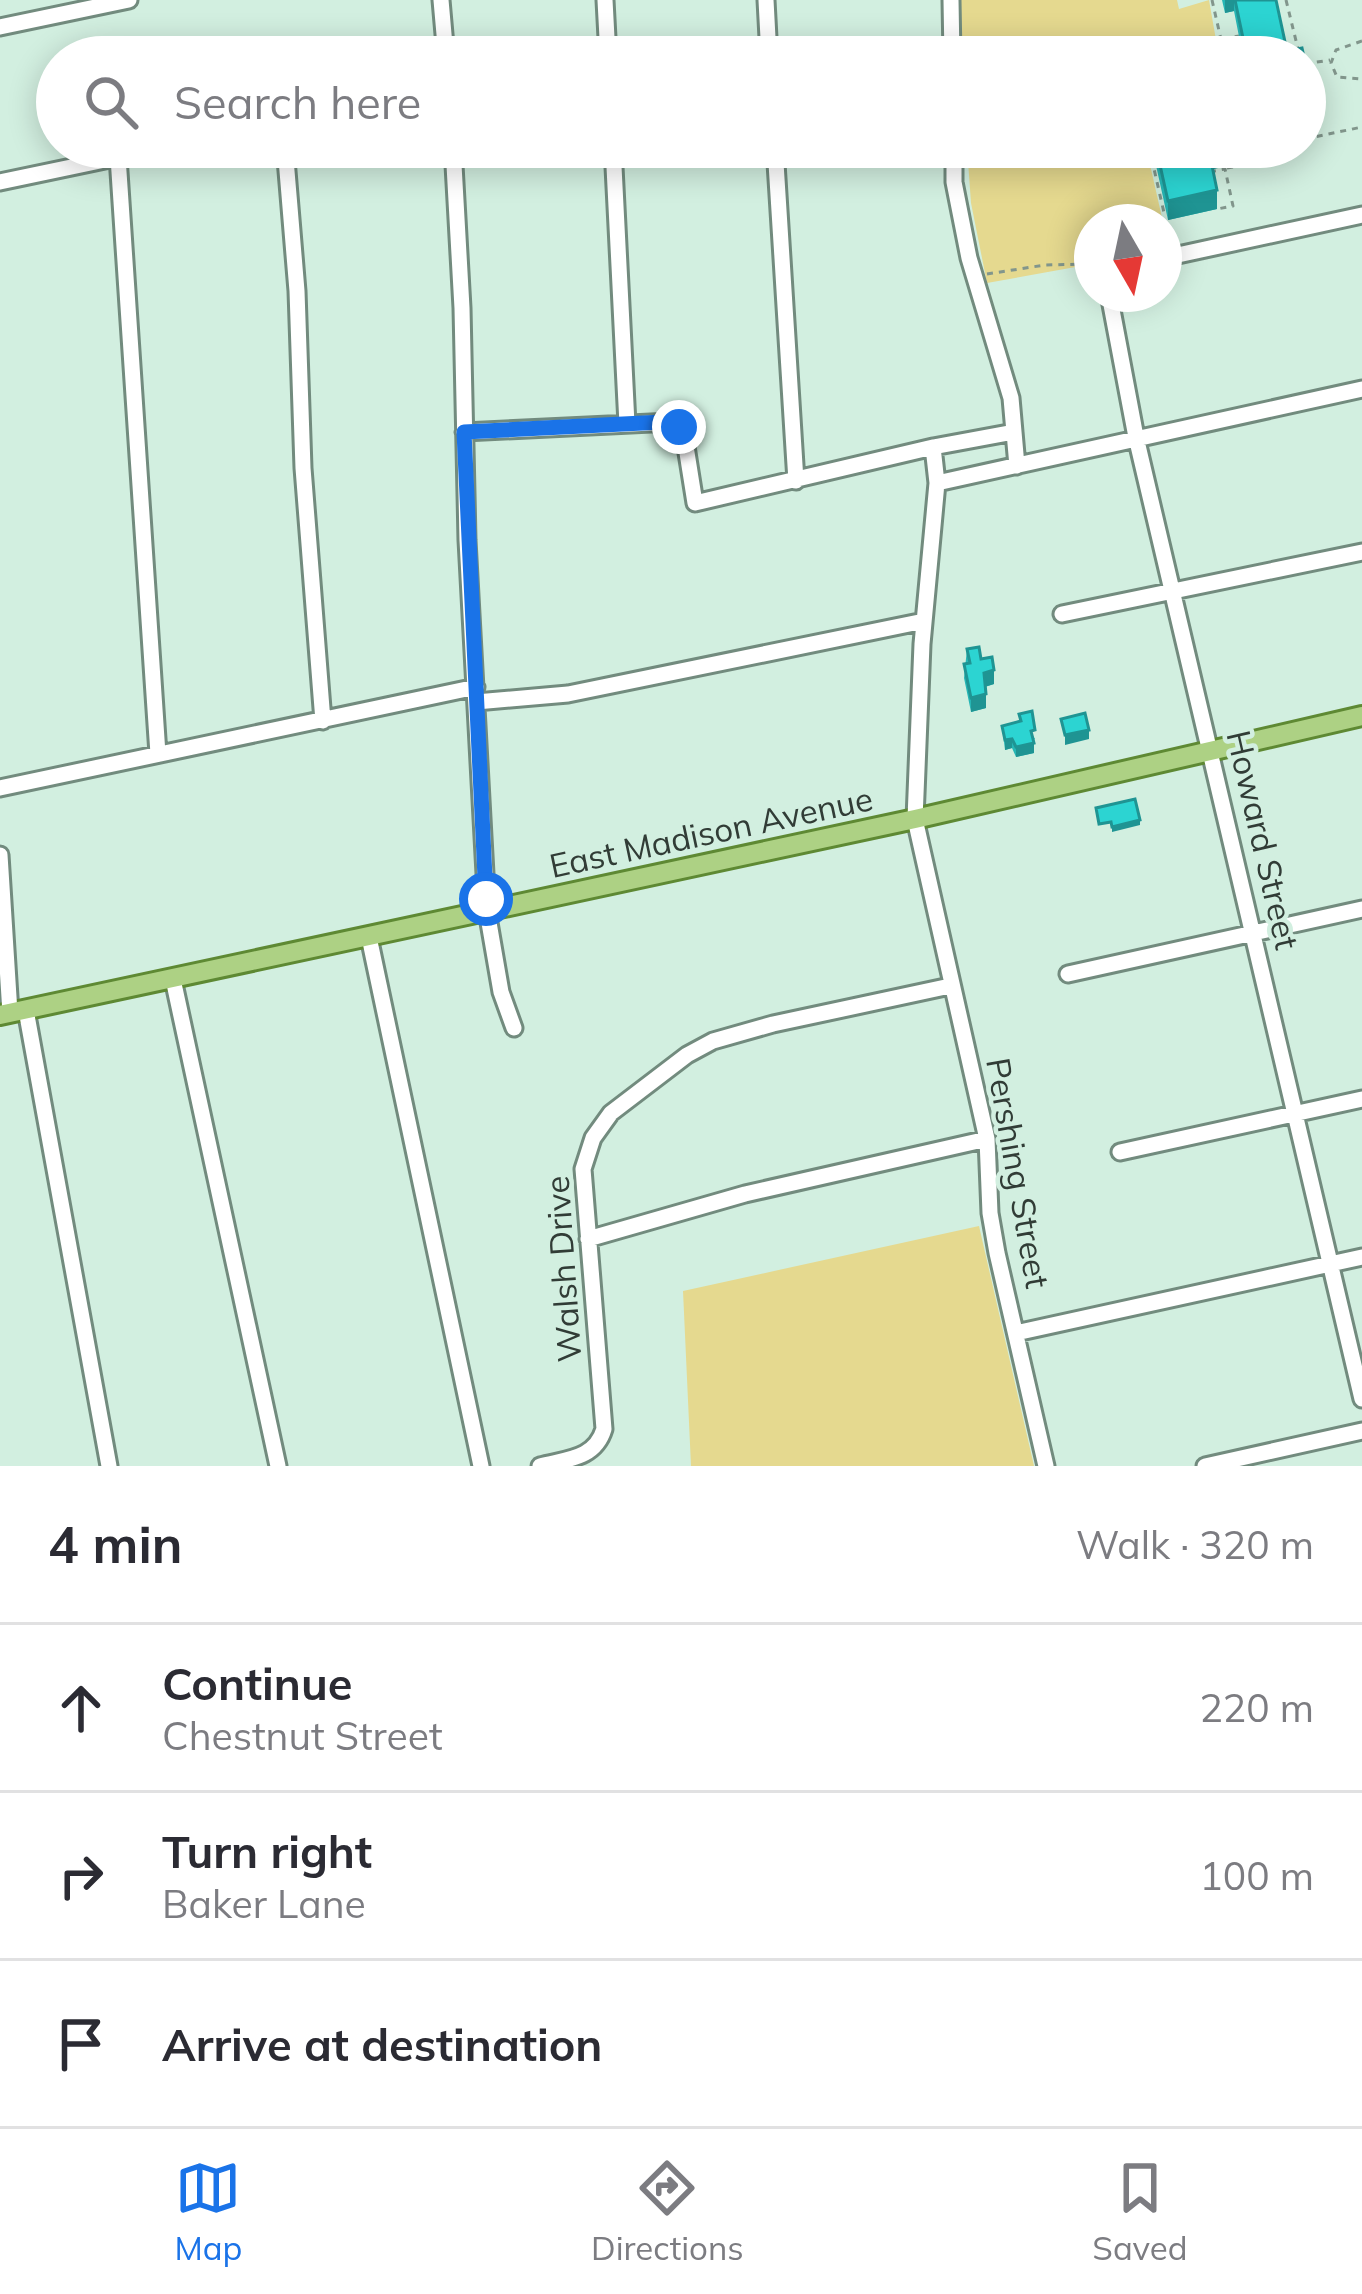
<!DOCTYPE html>
<html lang="en">
<head>
<meta charset="utf-8">
<style>
  :root { --surface:#fff; --page:#f2f2f3; --text:#2b2b33; --muted:#7c7c81; --line:#e1e1e2; --accent:#1a73e8 }
  body { margin:0; font-family:Mulish,sans-serif; background:var(--page); color:var(--text) }
  .compass { position:absolute; left:1074px; top:204px; width:108px; height:108px; border-radius:50%; background:var(--surface); box-shadow:0 6px 30px #0003; rotate:171deg }
  .stop { position:absolute; width:36px; height:36px; margin:-27px; border:9px solid #1a73e8; border-radius:50%; background:#fff }
  .stop.end { background:#1a73e8; border-color:#fff; box-shadow:0 3px 12px #0008 }
  .list { margin:0; padding:0; list-style:none }
  h2 { display:flex; justify-content:space-between; align-items:center; height:156px; margin:0; padding:0 48px; font-size:51px }
  h2 small { font-size:39px; font-weight:400; color:var(--muted) }
  .list li { display:grid; grid-template-columns:78px 1fr auto; gap:36px; align-items:center; box-sizing:border-box; height:168px; padding:0 48px; border-top:3px solid var(--line) }
  .list b { display:block; font-size:45px; white-space:nowrap }
  .list p { margin:0; font-size:39px; white-space:nowrap; color:var(--muted) }
  .list em { font-size:39px; font-style:normal; color:var(--muted) }
  .icon { flex:none; width:66px; height:66px; fill:none; stroke:currentColor; stroke-width:2; stroke-linecap:round; stroke-linejoin:round }
  .map { position:relative; flex:none; width:1362px; height:1466px; overflow:hidden }
  .search { position:absolute; background:var(--surface); box-shadow:0 6px 30px #0003; left:36px; right:36px; top:36px; height:132px; display:flex; align-items:center; gap:30px; box-sizing:border-box; padding:0 42px; border-radius:66px; color:var(--muted); font-size:45px }
  .sheet { height:660px; background:var(--surface) }
  nav { display:flex; justify-content:space-around; align-items:center; box-sizing:border-box; height:168px; border-top:3px solid var(--line); background:var(--surface); font-size:33px; color:var(--muted) }
  nav a { display:grid; justify-items:center; gap:6px }
  nav .on { color:var(--accent) }
  .map>svg:first-child { display:block }
  .green { fill:#e5d98f }
  .lines { fill:none; stroke-linecap:round; stroke-linejoin:round }
  .minor-casing { stroke:#728b7e; stroke-width:21 }
  .major-casing { stroke:#5e8933; stroke-width:24 }
  .path { stroke:#82968c; stroke-width:3; stroke-dasharray:6 6; stroke-linecap:butt }
  .minor { stroke:#fff; stroke-width:15 }
  .major { stroke:#add184; stroke-width:18 }
  .wall { fill:#26b6b5 }
  .shaded-wall { fill:#1f9493 }
  .building { fill:#2cd4d2; stroke:#1f9493; stroke-width:3 }
  .route { stroke:#1a73e8; stroke-width:15 }
  .labels { text-anchor:middle; stroke-width:9; stroke-linejoin:round; paint-order:stroke }
  .street-label { font-size:33px; fill:#313c36; stroke:#d2efe0 }
</style>
</head>
<body>
<div class="map">
<svg width="1362" height="1466" viewBox="0 0 1362 1466">
  <rect width="100%" height="100%" fill="#d2efe0"/>
  <!-- green -->
  <path class="green" d="M957 0H1177L1179 9 1209 0 1219 57H961Z
    M967 147H1146L1163 222H1092V264L987 283 971 203Z
    M979 1226 1034 1466H691L683 1291Z"/>
  <g class="lines">
    <!-- minor casing -->
    <g class="minor-casing">
      <path id="minor" d="M441 0 446 57
        M605 0 608 57
        M766 0 769 57
        M951 0 952 57
        M0 27 129 0
        M285 147 297 291 303 468 323 721
        M453 147 462 308 467 540 487 911 501 992 514 1028
        M613 147 627 424
        M775 147 796 481
        M954 147V182L969 258 1011 398 1017 466
        M118 157 158 754
        M0 182 167 147
        M1164 258 1362 215
        M1109 294 1136 437 1362 1399
        M464 432 672 422 684 434 695 503 933 447 1014 432
        M933 447 937 483 922 644 915 819 987 1139 990 1213 997 1253 1046 1466
        M937 483 1362 389
        M1062 614 1362 552
        M476 702 568 694 924 621
        M0 788 476 687
        M0 855 10 1013
        M369 937 481 1466
        M1068 974 1362 909
        M173 979 278 1466
        M26 1010 109 1466
        M1120 1152 1362 1099
        M588 1239 745 1194 987 1139
        M1016 1333 1362 1257
        M540 1466C567 1459 595 1459 604 1429L583 1169 593 1138 611 1113 687 1055 713 1041 773 1024 950 986
        M1205 1466 1362 1431"/>
    </g>
    <!-- major casing -->
    <g class="major-casing">
      <path id="major" d="M0 1015 915 819 1362 716"/>
    </g>
    <!-- path -->
    <path class="path" d="M1212 0 1225 57
      M1286 0 1300 57
      M1223 39 1239 36
      M1362 41 1336 50 1331 63 1337 77 1362 79
      M1305 64 1330 60
      M1314 113 1319 136
      M1305 139 1362 127
      M1149 147 1165 217
      M1076 160 1133 147
      M1227 168 1273 160 1270 147
      M1210 172 1225 169 1233 206 1217 209
      M987 274 1045 265 1092 264"/>
    <!-- minor -->
    <use href="#minor" class="minor"/>
    <!-- major -->
    <use href="#major" class="major"/>
  </g>
  <!-- wall -->
  <path class="wall" d="M1222 0H1276L1287 51 1304 57H1243L1234 11 1225 13Z
    M1152 147H1264V158L1212 169 1217 209 1168 220Z
    M967 649 981 659 994 684 985 687 986 708 971 712 964 678Z
    M1019 714 1035 739 1033 740 1034 753 1016 757 1012 748 1005 750 1002 726 1019 722Z"/>
  <!-- shaded-wall -->
  <path class="shaded-wall" d="M1225 0H1234V11L1225 13Z
    M1315 107V125L1305 127V109Z
    M1227 147H1264V158L1209 170V151Z
    M1217 190V209L1168 220V201Z
    M994 670V684L984 687V673Z
    M986 694V708L971 712V698Z
    M1089 730V739L1065 745V735Z
    M1012 739V748L1005 750V740Z
    M1034 743V753L1016 757V747Z
    M1140 820V825L1112 832V827Z"/>
  <!-- building -->
  <path class="building" d="M1235 0H1276L1287 51 1302 48 1304 57H1247Z
    M1305 61 1315 107 1305 109Z
    M1156 147H1227L1209 151 1217 190 1168 201Z
    M979 647 981 659 992 657 994 670 984 673 986 694 971 698 964 664 970 663 967 649Z
    M1032 711 1035 730 1031 731 1034 743 1016 747 1012 739 1005 740 1002 726 1021 721 1019 714Z
    M1085 713 1089 730 1065 735 1061 719Z
    M1135 799 1140 820 1112 827 1111 822 1099 824 1096 808Z"/>
  <g class="lines">
    <!-- route -->
    <path class="route" d="M486 899 464 432 663 422 679 427"/>
  </g>
  <g class="labels">
    <!-- street labels -->
    <g class="street-label">
      <text transform="translate(711 832) rotate(-12)" y="12">East Madison Avenue</text>
      <text transform="translate(1263 840) rotate(77)" y="12">Howard Street</text>
      <text transform="translate(1018 1173) rotate(80)" y="12">Pershing Street</text>
      <text transform="translate(563 1269) rotate(-94)" y="12">Walsh Drive</text>
    </g>
  </g>
</svg>
<svg class="compass" viewBox="-18 -18 36 36"><path d="M0-13l5 13h-10z" fill="#e53935"/><path d="M0 13l5-13h-10z" fill="#7c7c81"/></svg>
<div class="stop" style="left:486px;top:899px"></div>
<div class="stop end" style="left:679px;top:427px"></div>
<div class="search"><svg class="icon" aria-label="search" viewBox="0 0 24 24"><circle cx="10" cy="10" r="6"/><path d="M15 15l6 6"/></svg>Search here</div>
</div>
<section class="sheet">
<h2>4 min<small>Walk · 320 m</small></h2>
<ul class="list">
<li><svg class="icon" aria-label="ahead" viewBox="0 0 24 24"><path d="M12 20V5M6 11l6-6 6 6"/></svg><div><b>Continue</b><p>Chestnut Street</p></div><em>220 m</em></li>
<li><svg class="icon" aria-label="right" viewBox="0 0 24 24"><path d="M7 20v-9h11M14 6l5 5-5 5"/></svg><div><b>Turn right</b><p>Baker Lane</p></div><em>100 m</em></li>
<li><svg class="icon" aria-label="arrive" viewBox="0 0 24 24"><path d="M6 21V4h12l-3 4 3 4H6"/></svg><div><b>Arrive at destination</b></div></li>
</ul>
</section>
<nav>
<a class="on"><svg class="icon" aria-label="map" viewBox="0 0 24 24"><path d="M3 6l6-2 6 2 6-2v14l-6 2-6-2-6 2zM9 4v14M15 6v14"/></svg>Map</a>
<a><svg class="icon" aria-label="directions" viewBox="0 0 24 24"><path d="M12 3l9 9-9 9-9-9zM9 14v-3h6M13 9l2 2-2 2"/></svg>Directions</a>
<a><svg class="icon" aria-label="saved" viewBox="0 0 24 24"><path d="M7 4h10v16l-5-4-5 4z"/></svg>Saved</a>
</nav>
</body>
</html>
